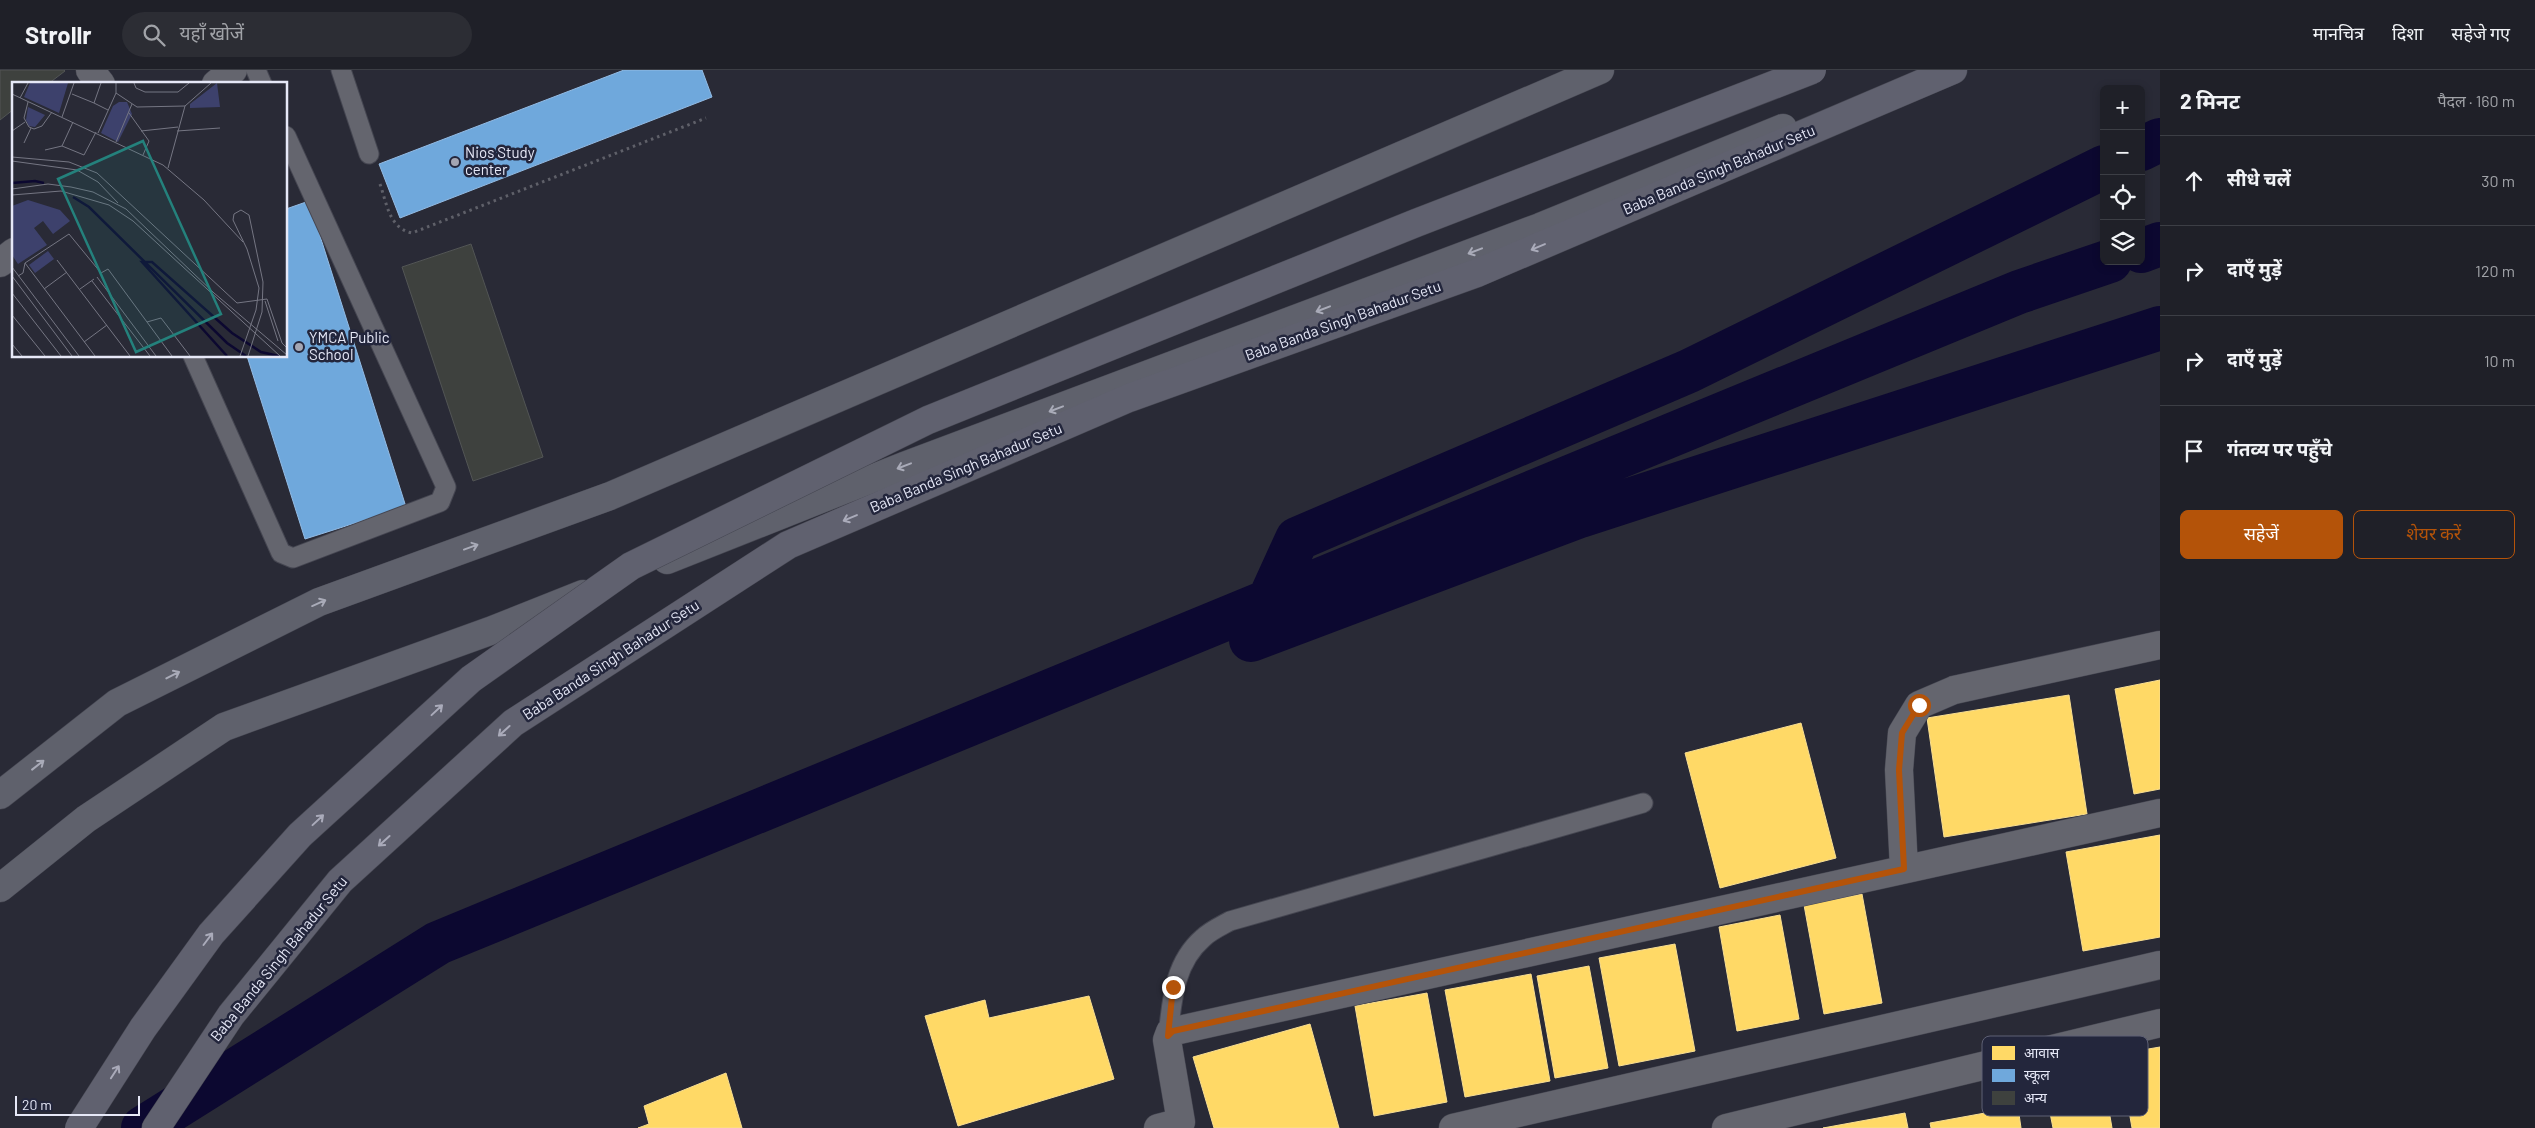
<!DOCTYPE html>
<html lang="hi">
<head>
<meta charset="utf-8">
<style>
  :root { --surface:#1f2028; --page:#2c2d34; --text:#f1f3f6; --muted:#a1a3a8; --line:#3c3e45; --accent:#b45309 }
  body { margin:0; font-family:Barlow,"Noto Sans Devanagari",sans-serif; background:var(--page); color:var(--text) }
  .controls { position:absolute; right:15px; top:15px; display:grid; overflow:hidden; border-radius:8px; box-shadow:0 2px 8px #0003 }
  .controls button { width:45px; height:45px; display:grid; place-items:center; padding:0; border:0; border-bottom:1px solid var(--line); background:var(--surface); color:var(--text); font:25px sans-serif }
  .scale { position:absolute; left:15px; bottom:12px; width:125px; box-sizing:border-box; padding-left:5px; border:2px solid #e6e8f7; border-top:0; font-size:14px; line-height:18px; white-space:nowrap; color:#e6e8f7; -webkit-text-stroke:4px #23263c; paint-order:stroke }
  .stop { position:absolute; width:15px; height:15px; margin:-11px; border:4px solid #b45309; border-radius:50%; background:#fff }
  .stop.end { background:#b45309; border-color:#fff; box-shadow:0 1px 5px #0008 }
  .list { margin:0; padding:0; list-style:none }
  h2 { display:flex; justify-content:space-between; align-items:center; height:65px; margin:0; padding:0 20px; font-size:21px }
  h2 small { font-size:16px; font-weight:400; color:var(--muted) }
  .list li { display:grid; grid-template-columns:32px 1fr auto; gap:15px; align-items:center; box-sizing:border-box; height:90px; padding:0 20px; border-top:1px solid var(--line) }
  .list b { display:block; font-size:19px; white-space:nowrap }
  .list em { font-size:16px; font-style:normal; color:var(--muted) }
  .actions { display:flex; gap:10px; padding:15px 20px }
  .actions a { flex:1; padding:11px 0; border:1px solid var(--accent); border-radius:8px; text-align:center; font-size:18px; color:var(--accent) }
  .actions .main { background:var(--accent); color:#fff }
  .icon { flex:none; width:28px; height:28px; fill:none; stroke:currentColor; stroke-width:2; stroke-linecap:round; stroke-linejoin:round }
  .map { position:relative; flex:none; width:2160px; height:1058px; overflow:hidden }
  header { display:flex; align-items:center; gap:30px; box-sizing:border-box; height:70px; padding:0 25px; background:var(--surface); border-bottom:1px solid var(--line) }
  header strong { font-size:24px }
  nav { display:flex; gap:28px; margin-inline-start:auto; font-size:18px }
  .search { width:350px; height:45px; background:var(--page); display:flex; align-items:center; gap:12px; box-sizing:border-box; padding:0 18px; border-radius:28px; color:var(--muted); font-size:19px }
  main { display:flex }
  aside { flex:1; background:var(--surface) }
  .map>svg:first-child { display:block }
  .homes { fill:#ffd966; stroke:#f8de92 }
  .schools { fill:#6fa8dc; stroke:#93bbe4 }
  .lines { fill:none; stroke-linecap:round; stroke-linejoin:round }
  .canal { stroke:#0c0830; stroke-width:44 }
  .building { fill:#3e413e; stroke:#525555 }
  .lane-casing { stroke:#454651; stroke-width:21 }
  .street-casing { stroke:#454651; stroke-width:29 }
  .secondary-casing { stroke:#454651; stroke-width:29 }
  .highway-casing { stroke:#454651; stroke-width:29 }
  .path { stroke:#5f6069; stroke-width:3; stroke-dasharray:2.5 4; stroke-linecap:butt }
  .lane { stroke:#64656e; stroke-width:19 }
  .street { stroke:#64656e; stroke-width:28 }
  .secondary { stroke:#5f616c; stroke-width:28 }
  .highway { stroke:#60616f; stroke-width:28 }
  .highway-bridge-casing { stroke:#454651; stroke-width:29; stroke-linecap:butt }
  .highway-bridge { stroke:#60616f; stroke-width:28 }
  .oneway { stroke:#aaabba }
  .oneway2 { stroke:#a9abb8 }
  .route { stroke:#b45309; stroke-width:6 }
  .poi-dot { fill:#a4a6b3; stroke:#23263c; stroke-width:2 }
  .labels { text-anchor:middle; stroke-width:5; stroke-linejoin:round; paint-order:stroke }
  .poi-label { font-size:15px; fill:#e6e8f7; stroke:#23263c; text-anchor:start }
  .street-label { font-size:15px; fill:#e6e8f7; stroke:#23263c }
  .inset-river { fill:none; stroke:#0c0830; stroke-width:2.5 }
  .inset-road { fill:none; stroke:#757683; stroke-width:1 }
  .view { fill:#24817c; fill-opacity:0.15; stroke:#24817c; stroke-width:2.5 }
  .inset-edge { fill:none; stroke:#e6e8f7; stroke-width:2.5 }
  .key { fill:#23263c; stroke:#5e6074; stroke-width:1 }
  .key-label { font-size:14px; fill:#e6e8f7 }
</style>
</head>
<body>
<header>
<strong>Strollr</strong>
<div class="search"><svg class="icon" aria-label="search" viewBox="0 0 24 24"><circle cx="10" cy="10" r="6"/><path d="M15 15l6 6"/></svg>यहाँ खोजें</div>
<nav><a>मानचित्र</a><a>दिशा</a><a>सहेजे गए</a></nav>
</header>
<main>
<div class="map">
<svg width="2160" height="1058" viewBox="0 0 2160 1058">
  <rect width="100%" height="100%" fill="#292a36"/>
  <!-- homes -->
  <path class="homes" d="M2160 610V719L2134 724 2115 619Z
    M2069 625 2087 744 1944 767 1927 648Z
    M1801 653 1836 788 1720 818 1685 683Z
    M2160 765V867L2083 881 2066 782Z
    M1862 824 1882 933 1824 944 1804 835Z
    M1780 845 1799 949 1737 961 1719 857Z
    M1675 874 1695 981 1619 996 1599 888Z
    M1589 896 1608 998 1555 1008 1537 906Z
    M1531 904 1550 1011 1465 1027 1445 920Z
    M1427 923 1447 1032 1374 1046 1355 936Z
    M1089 926 1114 1009 958 1056 925 946 985 930 989 948Z
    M1310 954 1339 1058H1214L1193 987Z
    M2160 977V1058H2132L2119 984Z
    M726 1003 742 1058H638L649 1054 644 1036Z
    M2105 1017 2112 1058H2053L2047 1028Z
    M2018 1037 2021 1058H1931L1930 1053Z
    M1905 1043 1908 1058H1823Z"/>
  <!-- schools -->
  <path class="schools" d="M624 0H702L712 27 400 148 379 94Z
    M309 131 406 437 305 469 247 286H286V139Z"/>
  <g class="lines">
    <!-- canal -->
    <path class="canal" d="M2141 79 2160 70
      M2104 97 1689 301 1297 469 1251 570 1580 446 2160 258
      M2141 181 2160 174
      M143 1058 438 873 2019 222 2110 191"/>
  </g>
  <!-- building -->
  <path class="building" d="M0 0H64L65 1 48 14H14V39L0 50Z
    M471 174 543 387 473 411 402 197Z"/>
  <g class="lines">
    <!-- lane casing -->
    <g class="lane-casing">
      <path id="lane" d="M256 0 262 14
        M341 0 369 84
        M193 286 281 483 293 488 440 432 446 417 286 66
        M1168 966C1172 930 1174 893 1203 868 1210 861 1221 856 1230 851L1643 733"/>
    </g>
    <!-- street casing -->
    <g class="street-casing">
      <path id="street" d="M90 0 101 14
        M216 14 233 0
        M0 193 14 182
        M1904 799 1899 700 1902 663 1919 635 1954 620 2160 575
        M1158 1058 1181 1052 1167 970 1170 962 2160 743
        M1453 1058 2160 895
        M1726 1058 2160 953"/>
    </g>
    <!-- secondary casing -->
    <g class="secondary-casing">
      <path id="secondary" d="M667 490 904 396 1540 157 1783 58
        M0 725 117 633 319 532 610 426 1600 0
        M0 818 86 749 224 657 490 561 583 524"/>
    </g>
    <!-- highway casing -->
    <g class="highway-casing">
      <path id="highway" d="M156 1058 231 945 340 811 513 653 788 475 1129 328 1477 203 1953 0"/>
    </g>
    <!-- path -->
    <path class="path" d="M380 114C387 134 389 158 412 163L706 48"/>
    <!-- lane -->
    <use href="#lane" class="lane"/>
    <!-- street -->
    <use href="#street" class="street"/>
    <!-- secondary -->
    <use href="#secondary" class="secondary"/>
    <!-- highway -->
    <use href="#highway" class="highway"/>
    <!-- highway-bridge casing -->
    <g class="highway-bridge-casing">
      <path id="highway-bridge" d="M79 1058 143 958 211 864 300 765 471 609 631 496 928 350 1416 153 1812 0"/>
    </g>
    <!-- highway-bridge -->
    <use href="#highway-bridge" class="highway-bridge"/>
  </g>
  <!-- one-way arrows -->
  <defs><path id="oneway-shaft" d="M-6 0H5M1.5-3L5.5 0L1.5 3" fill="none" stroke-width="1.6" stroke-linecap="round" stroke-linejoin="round" transform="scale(1.25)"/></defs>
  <g class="oneway">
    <use href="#oneway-shaft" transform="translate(1538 177) rotate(157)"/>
    <use href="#oneway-shaft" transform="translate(850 448) rotate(157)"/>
    <use href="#oneway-shaft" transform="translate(437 640) rotate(-43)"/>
    <use href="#oneway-shaft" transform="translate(504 661) rotate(138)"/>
    <use href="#oneway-shaft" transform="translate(318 750) rotate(-43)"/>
    <use href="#oneway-shaft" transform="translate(384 771) rotate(138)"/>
    <use href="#oneway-shaft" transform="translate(208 869) rotate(-53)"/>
    <use href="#oneway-shaft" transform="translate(115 1002) rotate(-57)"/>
  </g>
  <g class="oneway2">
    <use href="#oneway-shaft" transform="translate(1475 181) rotate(159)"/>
    <use href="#oneway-shaft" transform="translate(1323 239) rotate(159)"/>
    <use href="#oneway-shaft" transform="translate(1056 339) rotate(159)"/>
    <use href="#oneway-shaft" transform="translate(904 396) rotate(159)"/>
    <use href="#oneway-shaft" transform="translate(471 477) rotate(-20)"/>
    <use href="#oneway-shaft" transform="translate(319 533) rotate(-24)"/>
    <use href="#oneway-shaft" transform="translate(173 605) rotate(-27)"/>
    <use href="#oneway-shaft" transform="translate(38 695) rotate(-38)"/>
  </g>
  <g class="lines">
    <!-- route -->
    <path class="route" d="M1173 917 1168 966 1173 961 1904 799 1899 700 1902 663 1919 635"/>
  </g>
  <!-- markers -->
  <g class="poi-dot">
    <circle cx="455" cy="92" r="5"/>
    <circle cx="299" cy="277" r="5"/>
  </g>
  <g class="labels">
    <!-- poi labels -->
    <g class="poi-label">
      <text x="465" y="88">Nios Study<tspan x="465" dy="17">center</tspan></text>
      <text x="309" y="273">YMCA Public<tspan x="309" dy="17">School</tspan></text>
    </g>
    <!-- street labels -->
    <g class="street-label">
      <text transform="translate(1719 100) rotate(-23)" y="5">Baba Banda Singh Bahadur Setu</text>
      <text transform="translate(1343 251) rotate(-20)" y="5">Baba Banda Singh Bahadur Setu</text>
      <text transform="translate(966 398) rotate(-23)" y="5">Baba Banda Singh Bahadur Setu</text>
      <text transform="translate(611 590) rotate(-33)" y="5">Baba Banda Singh Bahadur Setu</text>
      <text transform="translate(279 889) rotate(-51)" y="5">Baba Banda Singh Bahadur Setu</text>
    </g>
  </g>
  <!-- overview -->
  <g transform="translate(12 12)">
    <rect width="275" height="275" fill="#292a36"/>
    <path d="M18 1H56L47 31 12 15ZM205 1 208 25 178 26V22ZM107 20H115L120 32 106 60 89 51 101 24ZM16 25 33 33 23 45 17 44 14 38ZM16 118 48 128 58 139 41 152 31 139 22 146 35 163 6 182 0 173V124ZM36 169 42 177 23 191 17 183Z" fill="#3d416c"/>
    <path class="inset-river" d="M0 101 23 99 32 101M61 115 77 125 215 261 234 274M215 274 130 180H140L220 251 249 270 267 274"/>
    <path class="inset-road" d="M122 1 124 6 133 10H166L177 1M104 11 125 25 173 24M0 12 151 83 192 118 231 160M60 12 82 21 89 1M8 16 16 1M16 20 12 36 17 45 22 47 30 44 40 30M82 21 96 28M117 31 137 59 131 73M50 35 62 1M0 49 13 40M129 49 166 45M165 49 208 46M86 51 104 11V1M104 60 120 22M12 61 19 46M50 64 72 73 84 50M33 68 50 64 61 40M0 75 57 80 85 91 225 221 255 217 270 261 275 266M0 79 65 88 86 100 106 121M156 86 173 24 199 1M0 107 36 102 59 105 81 110 114 127 202 211 275 273M0 113 49 109 97 123 121 139 268 274M45 178 118 274M13 181 83 274M0 185 67 274M0 194 60 274M6 194 11 191 13 181 57 152 89 191 96 187 160 274M85 195 144 274M80 199 138 274M32 207 55 190M68 207 82 197M0 211 49 274M253 219 266 259M0 233 33 274M135 240 149 236 178 274M72 260 95 243M0 262 10 274M228 274 244 228 247 206 235 167 221 138 222 132 229 128 237 133 251 200 250 230 236 274"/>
    <path class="view" d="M131 59 209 232 124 270 46 97Z"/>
    <rect width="275" height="275" class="inset-edge"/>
  </g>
  <!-- legend -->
  <rect x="1982" y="966" width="166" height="80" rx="8" class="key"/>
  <rect x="1992" y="976" width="23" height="14" fill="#ffd966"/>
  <rect x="1992" y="999" width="23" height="13" fill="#6fa8dc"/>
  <rect x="1992" y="1021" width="23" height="14" fill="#3e413e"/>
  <g class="key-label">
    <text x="2024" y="988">आवास</text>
    <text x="2024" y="1010">स्कूल</text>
    <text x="2024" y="1033">अन्य</text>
  </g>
</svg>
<div class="controls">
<button>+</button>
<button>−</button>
<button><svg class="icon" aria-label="locate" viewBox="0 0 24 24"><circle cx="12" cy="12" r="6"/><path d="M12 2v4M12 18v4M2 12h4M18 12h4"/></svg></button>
<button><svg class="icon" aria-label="layers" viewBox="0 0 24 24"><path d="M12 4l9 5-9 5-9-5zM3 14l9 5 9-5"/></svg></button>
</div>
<div class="scale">20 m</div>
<div class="stop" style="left:1919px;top:635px"></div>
<div class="stop end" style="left:1173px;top:917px"></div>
</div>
<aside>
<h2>2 मिनट<small>पैदल · 160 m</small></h2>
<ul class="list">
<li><svg class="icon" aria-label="ahead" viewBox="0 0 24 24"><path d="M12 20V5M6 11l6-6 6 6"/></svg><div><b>सीधे चलें</b></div><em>30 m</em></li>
<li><svg class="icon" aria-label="right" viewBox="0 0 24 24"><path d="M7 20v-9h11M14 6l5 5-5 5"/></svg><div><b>दाएँ मुड़ें</b></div><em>120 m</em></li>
<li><svg class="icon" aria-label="right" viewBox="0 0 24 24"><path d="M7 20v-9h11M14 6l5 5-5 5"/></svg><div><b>दाएँ मुड़ें</b></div><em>10 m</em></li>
<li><svg class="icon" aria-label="arrive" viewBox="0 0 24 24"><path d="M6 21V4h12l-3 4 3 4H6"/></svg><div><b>गंतव्य पर पहुँचे</b></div></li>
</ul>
<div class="actions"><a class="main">सहेजें</a><a>शेयर करें</a></div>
</aside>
</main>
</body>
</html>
